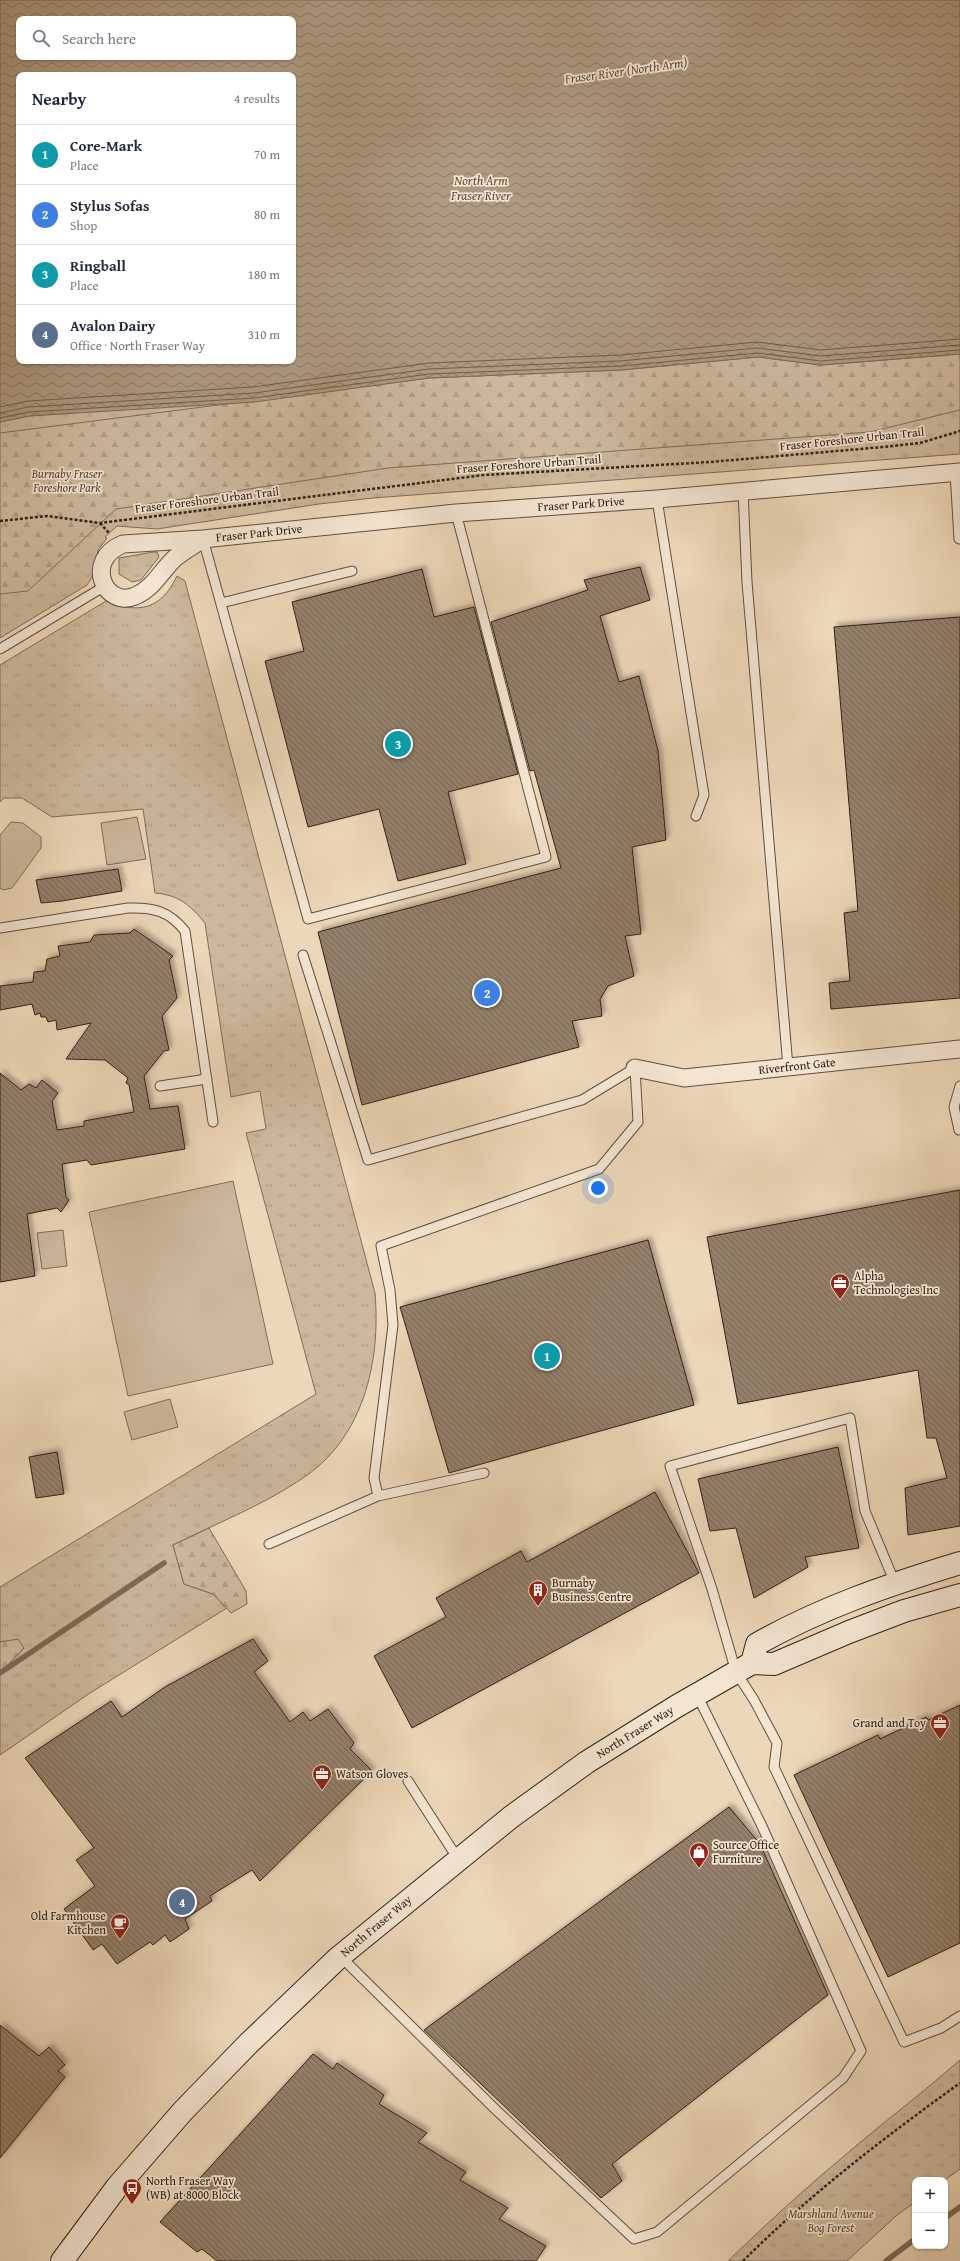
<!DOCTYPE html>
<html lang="en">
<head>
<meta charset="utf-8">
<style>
  :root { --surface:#fff; --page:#f2f2f3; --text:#1f2937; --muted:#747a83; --line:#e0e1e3; --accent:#8f2418 }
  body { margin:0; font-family:"Gentium Book Plus",serif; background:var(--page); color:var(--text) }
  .controls { position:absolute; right:12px; bottom:12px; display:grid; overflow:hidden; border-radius:8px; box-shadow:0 1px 3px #0004 }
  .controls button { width:36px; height:36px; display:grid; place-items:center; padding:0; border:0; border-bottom:1px solid var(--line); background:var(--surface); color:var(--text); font:20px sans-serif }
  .you { position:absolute; left:598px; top:1188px; width:14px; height:14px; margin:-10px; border:3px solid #fff; border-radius:50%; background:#1a73e8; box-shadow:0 0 0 6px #1a73e833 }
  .badge { display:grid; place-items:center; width:26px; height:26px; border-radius:50%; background:var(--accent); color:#fff; font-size:13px; font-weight:700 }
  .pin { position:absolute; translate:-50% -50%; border:2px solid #fff; box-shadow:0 1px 4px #0006 }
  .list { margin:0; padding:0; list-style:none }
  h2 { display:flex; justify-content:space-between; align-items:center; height:52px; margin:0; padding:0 16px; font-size:17px }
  h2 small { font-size:13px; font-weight:400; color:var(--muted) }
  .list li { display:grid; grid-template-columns:26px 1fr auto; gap:12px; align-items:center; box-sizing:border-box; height:60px; padding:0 16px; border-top:1px solid var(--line) }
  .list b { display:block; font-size:15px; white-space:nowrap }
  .list p { margin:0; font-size:13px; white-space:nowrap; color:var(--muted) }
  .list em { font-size:13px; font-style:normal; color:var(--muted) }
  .icon { flex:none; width:22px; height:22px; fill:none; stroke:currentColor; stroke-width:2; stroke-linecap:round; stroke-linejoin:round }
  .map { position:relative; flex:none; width:960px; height:2261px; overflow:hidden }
  .search { position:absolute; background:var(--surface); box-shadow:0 1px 3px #0004; left:16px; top:16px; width:280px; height:44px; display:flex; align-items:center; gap:10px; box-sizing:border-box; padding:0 14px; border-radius:8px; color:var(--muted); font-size:15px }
  .panel { position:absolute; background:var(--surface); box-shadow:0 1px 3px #0004; left:16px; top:72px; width:280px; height:292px; border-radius:8px }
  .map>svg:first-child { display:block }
  .grass { fill:url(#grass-tufts); stroke:#806d59 }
  .forest { fill:url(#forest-firs); stroke:#806d59 }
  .garden { fill:#cdb89d; stroke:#806d59 }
  .water { fill:url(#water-waves); stroke:#7d6956; fill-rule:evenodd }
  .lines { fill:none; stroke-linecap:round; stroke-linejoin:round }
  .shore { stroke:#705e4b; stroke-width:1 }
  .stream { stroke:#7d6956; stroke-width:5.5 }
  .building { fill:url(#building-back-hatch); stroke:#332215; filter:url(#shadow) }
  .lane-casing { stroke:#624f3e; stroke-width:11 }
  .street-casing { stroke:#624f3e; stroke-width:19 }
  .secondary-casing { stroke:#332215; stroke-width:24 }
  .path { stroke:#332215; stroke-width:2.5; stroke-dasharray:3 2; stroke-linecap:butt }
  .lane { stroke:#f3e5d2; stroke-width:9 }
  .street { stroke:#f3e5d2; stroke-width:17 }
  .secondary { stroke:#f3e5d2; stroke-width:22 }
  .labels { text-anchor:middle; stroke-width:3.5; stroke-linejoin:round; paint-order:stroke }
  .street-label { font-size:12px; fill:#332215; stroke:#f3e5d2 }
  .park-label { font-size:12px; font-style:italic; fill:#5a4837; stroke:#f3e5d2 }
  .poi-label { font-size:12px; fill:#332215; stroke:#f3e5d2; text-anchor:start }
  .water-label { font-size:13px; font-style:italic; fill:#5e4c3b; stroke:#f3e5d2 }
</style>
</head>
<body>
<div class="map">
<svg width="960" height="2261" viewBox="0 0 960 2261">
  <defs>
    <pattern id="grass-tufts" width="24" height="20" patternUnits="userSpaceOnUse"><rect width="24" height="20" fill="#cdb89d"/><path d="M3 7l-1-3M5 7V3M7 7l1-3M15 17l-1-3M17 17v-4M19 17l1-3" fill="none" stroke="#b09e86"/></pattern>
    <pattern id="forest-firs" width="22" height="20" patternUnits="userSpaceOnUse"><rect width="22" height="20" fill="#cdb89d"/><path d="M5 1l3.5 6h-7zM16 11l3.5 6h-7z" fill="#b09e86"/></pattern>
    <pattern id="water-waves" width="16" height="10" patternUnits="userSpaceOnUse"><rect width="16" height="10" fill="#ae9981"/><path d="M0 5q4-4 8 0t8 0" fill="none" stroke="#8e7c68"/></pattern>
    <pattern id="building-back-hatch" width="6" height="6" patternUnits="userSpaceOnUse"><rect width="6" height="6" fill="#94806a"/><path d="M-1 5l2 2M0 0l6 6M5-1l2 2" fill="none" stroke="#796856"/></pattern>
    <filter id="shadow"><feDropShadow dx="3.5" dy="-3.5" stdDeviation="2" flood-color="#0004"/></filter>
  </defs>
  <rect width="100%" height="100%" fill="#edd7b9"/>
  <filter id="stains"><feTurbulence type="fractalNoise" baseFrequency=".005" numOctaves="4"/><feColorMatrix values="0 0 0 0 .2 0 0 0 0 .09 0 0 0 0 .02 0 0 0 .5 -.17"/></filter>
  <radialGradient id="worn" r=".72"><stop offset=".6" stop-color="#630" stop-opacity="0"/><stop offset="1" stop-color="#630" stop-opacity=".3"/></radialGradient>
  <!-- grass -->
  <path class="grass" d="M960 354V454L373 498 319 504 157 529 117 526 105 537 107 538 98 550 94 574 87 585 0 638V422L29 416 758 357 821 365Z
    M153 552H157L159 557 141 580 132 582 119 574V558Z
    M177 576 185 581 375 1293C381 1363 363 1440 300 1480 261 1506 215 1524 173 1545L184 1584 213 1594 227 1608 90 1693 0 1755V1673L24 1648 3 1641 0 1642V1587L316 1394 246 1133 266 1129 260 1091 231 1097 205 923C190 905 179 895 155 893L143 809 52 817 22 798H4L0 802V665L106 601C138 614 161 610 177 576Z
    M960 2060V2169L945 2180H915V2202L896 2216 847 2261H728C767 2223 808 2186 850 2151 886 2120 924 2092 960 2060Z"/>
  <!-- forest -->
  <path class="forest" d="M960 354V410L870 432 388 468 116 509 28 591 0 594V433L429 378 621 370 758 357 821 365Z
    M209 1528 246 1591 247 1604 231 1613 213 1594 184 1584 173 1545Z
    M18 1639 24 1648 0 1673V1642Z"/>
  <!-- garden -->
  <path class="garden" d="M137 817 146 859 107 865 101 823Z
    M11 822 23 823 41 837V848L12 888 3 890 0 888V835Z
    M233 1181 273 1364 128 1396 89 1212Z
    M63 1230 67 1266 42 1269 37 1233Z
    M170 1399 178 1427 132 1440 124 1412Z"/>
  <!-- water -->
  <path class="water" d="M0 0H960V354L821 365 758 357 621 370 429 378 255 402 29 416 0 422ZM19 19H293V57H19ZM19 75H293V361H19Z"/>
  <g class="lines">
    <!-- shore -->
    <path class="shore" d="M0 407 28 401 253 387 429 363 620 355 757 342 821 350 960 339
      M0 413 28 407 254 393 429 369 620 361 757 348 821 356 960 345
      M0 418 29 412 254 398 429 374 621 366 758 353 821 361 960 350"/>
    <!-- stream -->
    <path class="stream" d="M0 1673 164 1563
      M945 2218 960 2207
      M886 2261 915 2239"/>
  </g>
  <!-- building -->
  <path class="building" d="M640 567 650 600 600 616 619 682 639 676 658 751 666 840 632 847 641 934 625 936 634 976 608 986 600 999 602 1016 572 1021 579 1047 362 1105 318 932 561 868 534 770 530 771 491 622 588 590 584 580Z
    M422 569 434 617 474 607 518 774 448 792 466 864 398 881 379 809 308 827 265 661 304 651 292 602Z
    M960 617V998L831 1009 829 983 850 981 844 913 858 911 834 627Z
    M118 869 122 891 62 901 41 903 36 880Z
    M134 929 173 956 169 960 177 998 162 1016 169 1050 164 1051 144 1076 150 1109 178 1106 185 1149 91 1165 87 1160 62 1164 66 1197 69 1200 61 1212 57 1208 27 1214 35 1276 0 1282V1073L21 1090 29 1084 36 1088 42 1080 58 1093 52 1101 57 1130 84 1126V1121L134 1112 129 1085 126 1083 128 1078 105 1060 66 1059 91 1023 57 1030 56 1020 48 1022 46 1017H41L40 1013 35 1015 32 1004 0 1010V986L33 982 34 972 45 971 47 959 60 956 58 946 90 942 94 935 130 933Z
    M960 1190V1526L908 1535 905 1488 947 1478 936 1438H927L918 1370 738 1404 707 1237Z
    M648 1240 694 1405 449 1473 400 1307Z
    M838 1447 859 1548 805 1557 808 1567 754 1598 736 1528 710 1531 698 1479Z
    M57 1452 64 1494 36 1498 29 1457Z
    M655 1492 699 1573 412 1728 374 1656 446 1617 436 1598 521 1551 527 1562Z
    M253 1639 268 1661 254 1672 290 1722 303 1712 310 1721 328 1709 354 1743 350 1749 372 1771 260 1881 252 1870 210 1896 212 1901 185 1919 189 1929 170 1942 165 1935 153 1945 150 1942 117 1964 102 1944 93 1950 64 1909 95 1886 76 1860 94 1848 25 1758 111 1701 122 1717 165 1687Z
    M960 1705V1943L888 1977 794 1775 878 1735 880 1739 926 1717 928 1720Z
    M729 1807 760 1844 828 1995 612 2164 622 2181 601 2198 424 2030Z
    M0 2025 39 2056 49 2047 65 2065 58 2071 65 2077 0 2158Z
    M313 2054 333 2069 337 2063 384 2095 379 2104 427 2133 418 2142 466 2172 460 2180 508 2208 499 2219 546 2246 536 2261H217L202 2249 197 2252 160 2222Z"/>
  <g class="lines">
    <!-- lane casing -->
    <g class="lane-casing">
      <path id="lane" d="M955 472 959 539
        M743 490 747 582 788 1067
        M657 499 704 795 696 816
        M203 539 308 919 546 857 456 513
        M221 603 352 571
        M0 649 105 586
        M0 928 128 908C153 907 169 911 185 931L213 1122
        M160 1086 207 1079
        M959 1130 954 1107 960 1086
        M378 1496 484 1473
        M269 1544 378 1496 374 1478 393 1325 390 1290 381 1246 599 1169 638 1122 635 1068 582 1100 368 1160 303 955
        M895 1583 865 1511 850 1418 670 1466 712 1589 736 1672 754 1700 777 1743 774 1767 904 2042 941 2028 960 2016
        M408 1781 458 1859
        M340 1956 495 2109 634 2239 657 2232 843 2078 861 2051 762 1826 697 1695"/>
    </g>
    <!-- street casing -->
    <g class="street-casing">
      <path id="street" d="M203 539C194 545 184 551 175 558 161 571 153 589 135 596 105 609 83 560 123 544L203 539 456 513 657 499 960 472
        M635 1068 684 1078 960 1049"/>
    </g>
    <!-- secondary casing -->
    <g class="secondary-casing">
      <path id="secondary" d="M752 1663 757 1644C823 1607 888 1585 960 1563
        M62 2261 117 2187 183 2111 248 2044 338 1958 511 1817 587 1762 677 1706 752 1663 774 1664 849 1632 904 1611 960 1595"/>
    </g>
    <!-- path -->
    <path class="path" d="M0 521 47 516 100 523 484 475 710 462 883 447 920 443 960 431
      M100 523 109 533
      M743 2261C809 2195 885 2137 960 2083"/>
    <!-- lane -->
    <use href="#lane" class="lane"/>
    <!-- street -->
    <use href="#street" class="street"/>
    <!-- secondary -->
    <use href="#secondary" class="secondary"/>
  </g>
  <!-- icons -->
  <defs>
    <g id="office-pin" transform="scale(1)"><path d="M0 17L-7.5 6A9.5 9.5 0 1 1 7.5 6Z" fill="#8f2418" stroke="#f3e5d2"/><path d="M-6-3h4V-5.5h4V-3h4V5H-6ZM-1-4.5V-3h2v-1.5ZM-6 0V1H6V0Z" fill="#fff"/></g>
    <g id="building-pin" transform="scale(1)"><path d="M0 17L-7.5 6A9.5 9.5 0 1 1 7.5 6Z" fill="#8f2418" stroke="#f3e5d2"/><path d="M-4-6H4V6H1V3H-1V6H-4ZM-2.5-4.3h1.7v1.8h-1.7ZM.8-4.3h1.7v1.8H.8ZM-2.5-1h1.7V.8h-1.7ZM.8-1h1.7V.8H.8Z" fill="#fff"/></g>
    <g id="shop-pin" transform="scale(1)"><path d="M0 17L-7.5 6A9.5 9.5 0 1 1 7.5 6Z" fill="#8f2418" stroke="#f3e5d2"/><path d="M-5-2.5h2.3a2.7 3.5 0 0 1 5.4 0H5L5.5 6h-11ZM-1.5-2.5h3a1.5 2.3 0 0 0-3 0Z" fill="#fff"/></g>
    <g id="cafe-pin" transform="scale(1)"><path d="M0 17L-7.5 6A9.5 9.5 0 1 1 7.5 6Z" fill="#8f2418" stroke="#f3e5d2"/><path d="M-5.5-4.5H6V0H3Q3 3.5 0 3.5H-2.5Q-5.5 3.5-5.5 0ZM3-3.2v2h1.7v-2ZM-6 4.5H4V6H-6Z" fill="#fff"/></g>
    <g id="bus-pin" transform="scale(1)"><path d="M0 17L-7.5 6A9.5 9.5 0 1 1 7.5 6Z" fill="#8f2418" stroke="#f3e5d2"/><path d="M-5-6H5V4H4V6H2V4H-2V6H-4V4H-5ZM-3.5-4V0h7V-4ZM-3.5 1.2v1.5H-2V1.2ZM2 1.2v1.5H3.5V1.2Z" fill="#fff"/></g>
  </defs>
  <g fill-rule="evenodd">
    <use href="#office-pin" x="840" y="1283"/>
    <use href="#building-pin" x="538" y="1590"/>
    <use href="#office-pin" x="940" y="1723"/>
    <use href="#office-pin" x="322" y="1774"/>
    <use href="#shop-pin" x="699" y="1852"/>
    <use href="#cafe-pin" x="120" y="1923"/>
    <use href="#bus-pin" x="132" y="2188"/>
  </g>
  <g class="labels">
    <!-- street labels -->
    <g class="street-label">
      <text transform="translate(852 439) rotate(-6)" y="4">Fraser Foreshore Urban Trail</text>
      <text transform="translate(529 464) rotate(-4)" y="4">Fraser Foreshore Urban Trail</text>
      <text transform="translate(207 500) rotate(-7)" y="4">Fraser Foreshore Urban Trail</text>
      <text transform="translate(581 504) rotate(-4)" y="4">Fraser Park Drive</text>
      <text transform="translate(259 533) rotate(-6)" y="4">Fraser Park Drive</text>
      <text transform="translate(797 1066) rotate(-6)" y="4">Riverfront Gate</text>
      <text transform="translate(635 1732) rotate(-32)" y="4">North Fraser Way</text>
      <text transform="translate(376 1926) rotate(-40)" y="4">North Fraser Way</text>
    </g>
    <!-- park labels -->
    <g class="park-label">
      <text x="67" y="478">Burnaby Fraser<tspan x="67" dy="14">Foreshore Park</tspan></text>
      <text x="831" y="2218">Marshland Avenue<tspan x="831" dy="14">Bog Forest</tspan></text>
    </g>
    <!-- poi labels -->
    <g class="poi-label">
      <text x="854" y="1280">Alpha<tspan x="854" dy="14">Technologies Inc</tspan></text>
      <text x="552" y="1587">Burnaby<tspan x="552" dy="14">Business Centre</tspan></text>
      <text x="926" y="1727" text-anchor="end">Grand and Toy</text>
      <text x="336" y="1778">Watson Gloves</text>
      <text x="713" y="1849">Source Office<tspan x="713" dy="14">Furniture</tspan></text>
      <text x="106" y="1920" text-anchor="end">Old Farmhouse<tspan x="106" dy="14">Kitchen</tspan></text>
      <text x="146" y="2185">North Fraser Way<tspan x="146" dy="14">(WB) at 8000 Block</tspan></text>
    </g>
    <!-- water labels -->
    <g class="water-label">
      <text transform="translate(626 70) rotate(-8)" y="5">Fraser River (North Arm)</text>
      <text x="481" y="185">North Arm<tspan x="481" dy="15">Fraser River</tspan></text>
    </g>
  </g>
  <rect width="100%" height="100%" filter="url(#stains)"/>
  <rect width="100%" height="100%" fill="url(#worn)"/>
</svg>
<div class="controls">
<button>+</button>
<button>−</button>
</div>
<div class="you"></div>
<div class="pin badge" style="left:547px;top:1356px;background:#0f9aa8">1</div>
<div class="pin badge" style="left:487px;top:993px;background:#3f7fe0">2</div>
<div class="pin badge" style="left:398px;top:744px;background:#0f9aa8">3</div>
<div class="pin badge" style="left:182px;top:1902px;background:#5c6f8a">4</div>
<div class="search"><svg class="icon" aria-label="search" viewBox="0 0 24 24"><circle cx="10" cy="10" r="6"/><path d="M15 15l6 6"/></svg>Search here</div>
<section class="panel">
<h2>Nearby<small>4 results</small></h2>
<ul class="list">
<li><span class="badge" style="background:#0f9aa8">1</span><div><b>Core-Mark</b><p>Place</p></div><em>70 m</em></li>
<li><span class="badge" style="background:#3f7fe0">2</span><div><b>Stylus Sofas</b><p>Shop</p></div><em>80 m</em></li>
<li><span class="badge" style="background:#0f9aa8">3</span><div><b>Ringball</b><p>Place</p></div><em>180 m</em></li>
<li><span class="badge" style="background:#5c6f8a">4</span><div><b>Avalon Dairy</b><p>Office · North Fraser Way</p></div><em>310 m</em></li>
</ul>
</section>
</div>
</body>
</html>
